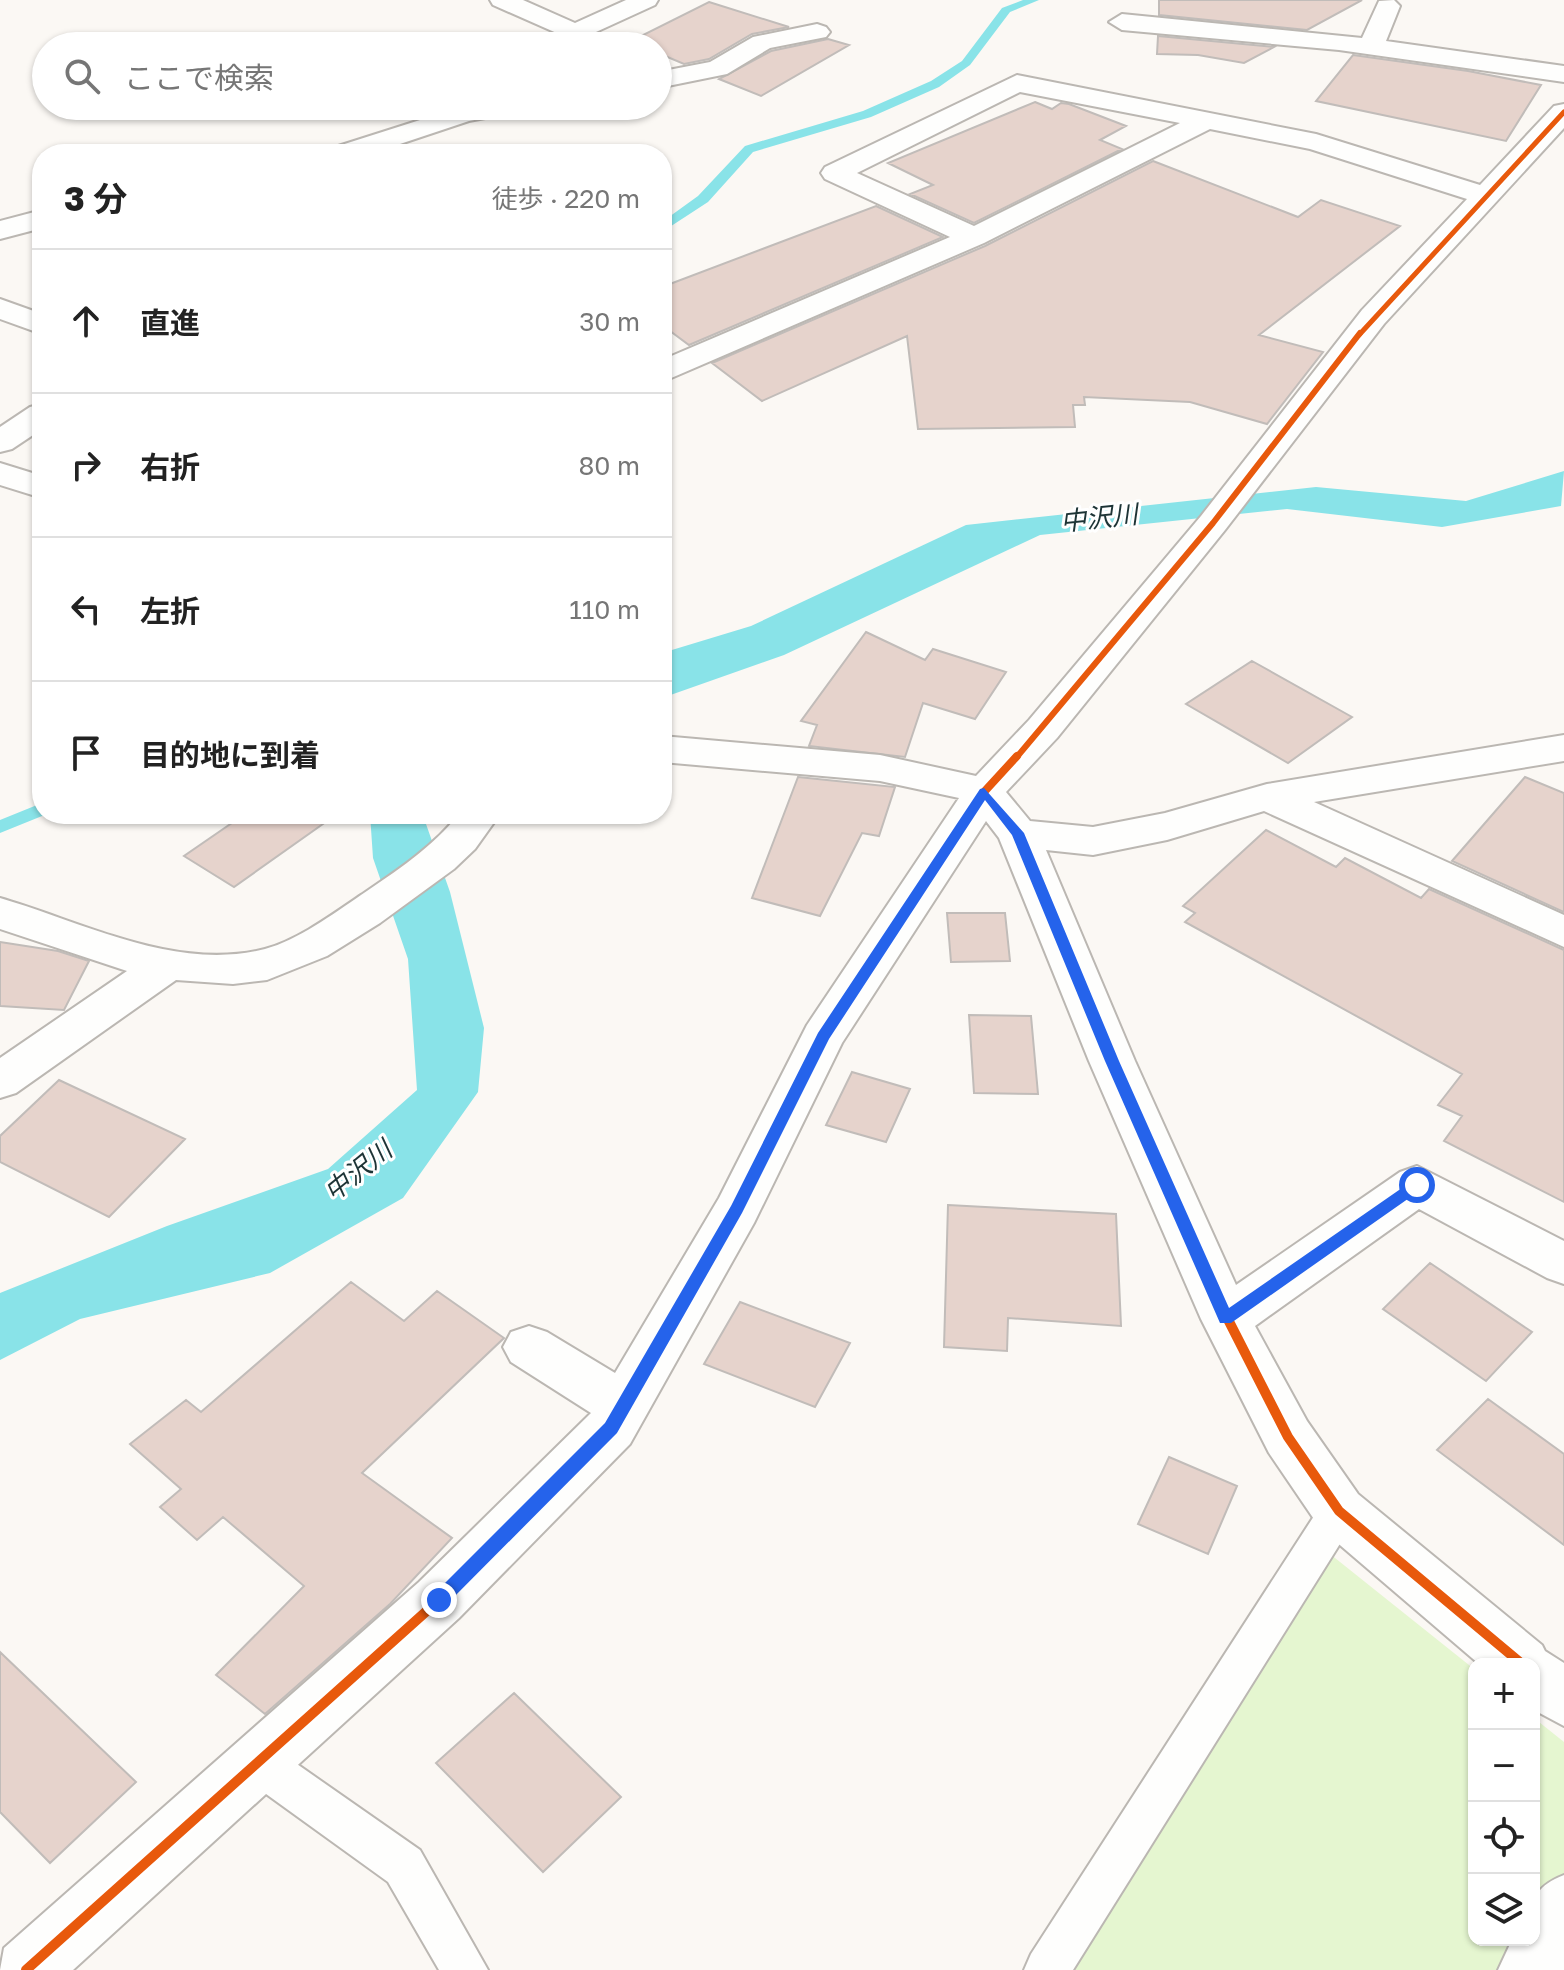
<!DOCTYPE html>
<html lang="ja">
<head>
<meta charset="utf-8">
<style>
  :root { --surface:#fff; --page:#f6f6f6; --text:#222; --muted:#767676; --line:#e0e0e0 }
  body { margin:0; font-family:"Golos Text","Noto Sans JP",sans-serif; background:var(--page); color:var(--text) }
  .controls { position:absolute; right:24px; bottom:24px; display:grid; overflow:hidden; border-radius:16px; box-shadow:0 2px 6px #0004 }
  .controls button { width:72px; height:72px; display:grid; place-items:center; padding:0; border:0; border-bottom:2px solid var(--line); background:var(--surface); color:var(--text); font:40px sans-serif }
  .stop { position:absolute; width:24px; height:24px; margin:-18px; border:6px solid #2563eb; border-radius:50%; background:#fff }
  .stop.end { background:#2563eb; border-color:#fff; box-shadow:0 2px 8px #0008 }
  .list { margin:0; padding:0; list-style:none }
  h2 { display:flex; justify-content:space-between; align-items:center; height:104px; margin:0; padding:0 32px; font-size:34px }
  h2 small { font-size:26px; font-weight:400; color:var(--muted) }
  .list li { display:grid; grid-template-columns:52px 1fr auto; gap:24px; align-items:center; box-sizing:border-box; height:144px; padding:0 32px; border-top:2px solid var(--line) }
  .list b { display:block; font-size:30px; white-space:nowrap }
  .list em { font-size:26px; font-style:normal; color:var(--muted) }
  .icon { flex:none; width:44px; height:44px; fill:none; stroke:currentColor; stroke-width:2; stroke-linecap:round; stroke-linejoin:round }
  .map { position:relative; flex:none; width:1564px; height:1970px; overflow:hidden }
  .search { position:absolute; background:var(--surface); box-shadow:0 2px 6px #0004; left:32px; top:32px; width:640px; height:88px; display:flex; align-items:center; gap:20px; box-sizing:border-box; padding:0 28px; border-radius:44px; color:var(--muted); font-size:30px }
  .panel { position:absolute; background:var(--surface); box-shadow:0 2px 6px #0004; left:32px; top:144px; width:640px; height:680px; border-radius:32px }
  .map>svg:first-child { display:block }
  .green { fill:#e5f6d0 }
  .water { fill:#89e3e8 }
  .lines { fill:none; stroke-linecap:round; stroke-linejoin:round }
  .stream { fill:#89e3e8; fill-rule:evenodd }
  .building { fill:#e6d3cc; stroke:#c1bcb9; stroke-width:2 }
  .lane-casing { stroke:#bbb7b2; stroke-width:4 }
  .street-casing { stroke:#bbb7b2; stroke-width:4 }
  .lane { fill:#fefefd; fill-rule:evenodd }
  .street { fill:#fefefd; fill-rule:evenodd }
  .cycleway-far3-casing { stroke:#fff; stroke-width:8 }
  .cycleway-far2-casing { stroke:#fff; stroke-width:10 }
  .cycleway-far1-casing { stroke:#fff; stroke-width:13 }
  .cycleway-casing { stroke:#fff; stroke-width:15 }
  .cycleway-far3 { stroke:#e8590c; stroke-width:5 }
  .cycleway-far2 { stroke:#e8590c; stroke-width:6 }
  .cycleway-far1 { stroke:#e8590c; stroke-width:8 }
  .cycleway { stroke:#e8590c; stroke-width:10 }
  .route { fill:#2563eb }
  .labels { text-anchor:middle; stroke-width:6; stroke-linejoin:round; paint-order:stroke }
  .water-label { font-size:26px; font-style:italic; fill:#1d3436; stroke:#fff }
</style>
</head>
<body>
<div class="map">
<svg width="1564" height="1970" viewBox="0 0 1564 1970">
  <rect width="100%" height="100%" fill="#fbf8f4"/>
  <!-- green -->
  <path class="green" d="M1320 1546 1474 1669V1940H1534V1718L1564 1742V1970H1066Z"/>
  <!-- water -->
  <path class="water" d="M1564 471 1561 506 1442 527 1287 509 1040 535 784 655 662 698V653L751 626 966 525 1316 487 1466 501Z
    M370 814H435L426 824 450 892 484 1028 478 1092 403 1198 270 1273 80 1319 0 1360V1293L167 1226 328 1169 417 1090 408 959 373 858Z"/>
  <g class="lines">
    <!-- stream -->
    <path class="stream" d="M1023 0H1039L1010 12 970 65 939 87 871 117 753 152 708 202 662 232V222L698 196 745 146 863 111 931 81 962 61 1002 8Z
      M42 803V814H47L0 833V820Z"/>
  </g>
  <!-- building -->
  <path class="building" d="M1159 0H1362L1307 30 1159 15Z
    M709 2 789 27 752 34 709 59 684 64 658 53V46L631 41Z
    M1158 36 1274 47 1244 63 1198 55 1157 54Z
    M828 39 849 45 761 96 719 79 771 51Z
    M1353 55 1468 71 1541 85 1506 141 1316 101Z
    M1035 102 1052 109 1061 103 1069 104 1126 126 1100 140 1122 149 974 223 910 194 933 185 888 163Z
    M1153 161 1298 217 1321 200 1400 226 1259 335 1323 352 1267 424 1190 402 1084 397 1085 405H1073L1075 427 918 429 907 336 762 401 712 363 985 246Z
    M876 206 943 237 689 345 662 325V287Z
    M866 632 925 660 933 649 1006 672 975 719 923 703 905 757 809 746 817 725 801 721Z
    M1252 661 1352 717 1288 763 1186 704Z
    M798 777 895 787 879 836 862 833 820 916 752 898Z
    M1525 777 1564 793V912L1452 861Z
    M245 814H337L234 887 184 856Z
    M1266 830 1336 867 1345 858 1421 898 1429 889 1564 950V1202L1444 1141 1462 1116 1438 1105 1462 1074 1185 922 1195 913 1183 906Z
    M947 913H1005L1010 961 951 962Z
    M0 942 58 951 89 961 64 1010 0 1006Z
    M969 1015 1031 1016 1038 1094 974 1093Z
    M852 1072 910 1089 886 1142 826 1125Z
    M59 1080 185 1139 109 1217 0 1162V1136Z
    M948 1205 1116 1214 1121 1326 1008 1318 1007 1351 944 1347Z
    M1430 1263 1532 1332 1486 1381 1383 1309Z
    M351 1282 404 1321 437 1291 504 1338 362 1473 452 1538 390 1604 265 1714 216 1675 304 1586 223 1517 197 1540 160 1507 181 1489 130 1444 186 1400 201 1412Z
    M740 1302 850 1343 815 1407 704 1364Z
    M1488 1399 1564 1454V1545L1437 1450Z
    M1169 1457 1237 1486 1208 1554 1138 1524Z
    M0 1652 136 1782 50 1863 0 1812Z
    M514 1693 621 1797 543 1872 436 1763Z"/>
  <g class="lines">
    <!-- lane casing -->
    <g class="lane-casing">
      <path id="lane" d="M1339 1493 1353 1499 1359 1511 1353 1523 1073 1970H1024L1031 1954 1325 1499Z
        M259 1742 274 1748 420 1850 488 1970H439L388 1882 244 1778 237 1763 244 1748Z"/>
    </g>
    <!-- street casing -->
    <g class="street-casing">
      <path id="street" d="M490 0H523L575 23 626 0H658L655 5 596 32 620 46H586L493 5Z
        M1394 0 1400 6 1386 41 1564 66V82L1339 50 1122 30 1109 22 1122 14 1362 38 1379 1Z
        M817 24 826 27 830 32 826 37 770 48 727 74 658 88V72L710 62 753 37Z
        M1017 75 1316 134 1480 185 1554 106 1564 104V128L1384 324 1225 530 1057 738 1006 792 1030 821 1093 827 1165 813 1267 784 1564 735V761L1314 802 1564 915V947L1264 811 1167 840 1093 855 1046 850 1135 1061 1236 1285 1400 1172 1417 1166 1564 1241V1284L1547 1278 1419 1209 1255 1326 1307 1421 1358 1494 1542 1645 1545 1651 1564 1663V1726L1534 1710V1664H1479L1320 1528 1269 1453 1201 1319 1089 1061 999 838 986 821 842 1043 754 1223 630 1444 459 1618 73 1970H0L4 1948 419 1582 591 1413 511 1362 503 1347 511 1332 529 1326 547 1332 615 1373 719 1198 807 1025 959 798 880 781 662 762V736L880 755 976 776 1029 720 1201 516 1362 310 1467 199 1310 149 1210 129 984 243 662 382V360L950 237 825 179 821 173 825 167ZM1020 92 1180 123 974 226 857 173Z
        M464 106H522L518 112 469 121 370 154H328L332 148Z
        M42 210V228L0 239V221Z
        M0 299 42 314V334L0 319Z
        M42 404V429L12 449 0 452V427L30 407Z
        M0 463 42 476V498L0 485Z
        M459 814H500L475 849 454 869 380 923 327 956 267 980 233 984 176 980 16 1093 0 1098V1058L127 971 0 929V898C83 922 176 972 265 949 298 940 333 914 361 895 395 872 433 847 459 814Z
        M1564 1875V1970H1498L1512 1940H1534C1534 1904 1527 1890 1564 1875Z"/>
    </g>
    <!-- lane -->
    <use href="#lane" class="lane"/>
    <!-- street -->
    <use href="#street" class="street"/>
    <!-- cycleway-far3 casing -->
    <g class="cycleway-far3-casing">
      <path id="cycleway-far3" d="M1359 335 1564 112"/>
    </g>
    <!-- cycleway-far2 casing -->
    <g class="cycleway-far2-casing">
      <path id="cycleway-far2" d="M1016 758 1213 523 1360 333"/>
    </g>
    <!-- cycleway-far1 casing -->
    <g class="cycleway-far1-casing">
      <path id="cycleway-far1" d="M1018 833 1112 1061 1215 1294
        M688 1294 737 1209 823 1037 984 792 1017 756"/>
    </g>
    <!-- cycleway casing -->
    <g class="cycleway-casing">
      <path id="cycleway" d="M1214 1292 1288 1437 1339 1511 1522 1664
        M26 1970 439 1600 611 1428 690 1292"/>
    </g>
    <!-- cycleway-far3 -->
    <use href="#cycleway-far3" class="cycleway-far3"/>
    <!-- cycleway-far2 -->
    <use href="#cycleway-far2" class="cycleway-far2"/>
    <!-- cycleway-far1 -->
    <use href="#cycleway-far1" class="cycleway-far1"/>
    <!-- cycleway -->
    <use href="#cycleway" class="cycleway"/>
  </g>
  <!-- route -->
  <path class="route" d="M984 788 1024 833 1119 1061 1229 1308 1412 1181H1422V1189L1231 1323H1220L1105 1061 1012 835 985 800 829 1039 742 1213 617 1433 445 1606H433V1595L605 1423 731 1206 818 1033 980 789Z"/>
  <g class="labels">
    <!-- water labels -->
    <g class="water-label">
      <text transform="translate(1099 518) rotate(-6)" y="9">中沢川</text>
      <text transform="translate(358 1171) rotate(-39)" y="9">中沢川</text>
    </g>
  </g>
</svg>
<div class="controls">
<button>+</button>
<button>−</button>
<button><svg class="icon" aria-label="locate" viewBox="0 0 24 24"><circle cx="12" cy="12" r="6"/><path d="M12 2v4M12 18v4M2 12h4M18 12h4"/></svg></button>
<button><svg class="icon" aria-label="layers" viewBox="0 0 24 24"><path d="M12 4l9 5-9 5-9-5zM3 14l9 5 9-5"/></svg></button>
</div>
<div class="stop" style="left:1417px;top:1185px"></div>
<div class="stop end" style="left:439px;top:1600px"></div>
<div class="search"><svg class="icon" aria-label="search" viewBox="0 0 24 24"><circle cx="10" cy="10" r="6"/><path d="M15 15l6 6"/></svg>ここで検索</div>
<section class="panel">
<h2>3 分<small>徒歩 · 220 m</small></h2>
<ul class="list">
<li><svg class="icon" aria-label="ahead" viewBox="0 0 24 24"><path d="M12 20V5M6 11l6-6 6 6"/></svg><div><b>直進</b></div><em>30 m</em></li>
<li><svg class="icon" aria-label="right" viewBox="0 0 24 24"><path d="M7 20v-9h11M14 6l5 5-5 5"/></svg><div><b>右折</b></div><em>80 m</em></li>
<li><svg class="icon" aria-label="left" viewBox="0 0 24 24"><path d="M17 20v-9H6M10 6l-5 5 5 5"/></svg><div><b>左折</b></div><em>110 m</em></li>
<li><svg class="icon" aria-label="arrive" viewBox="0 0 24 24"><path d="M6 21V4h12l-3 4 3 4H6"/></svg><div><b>目的地に到着</b></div></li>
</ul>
</section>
</div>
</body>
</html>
